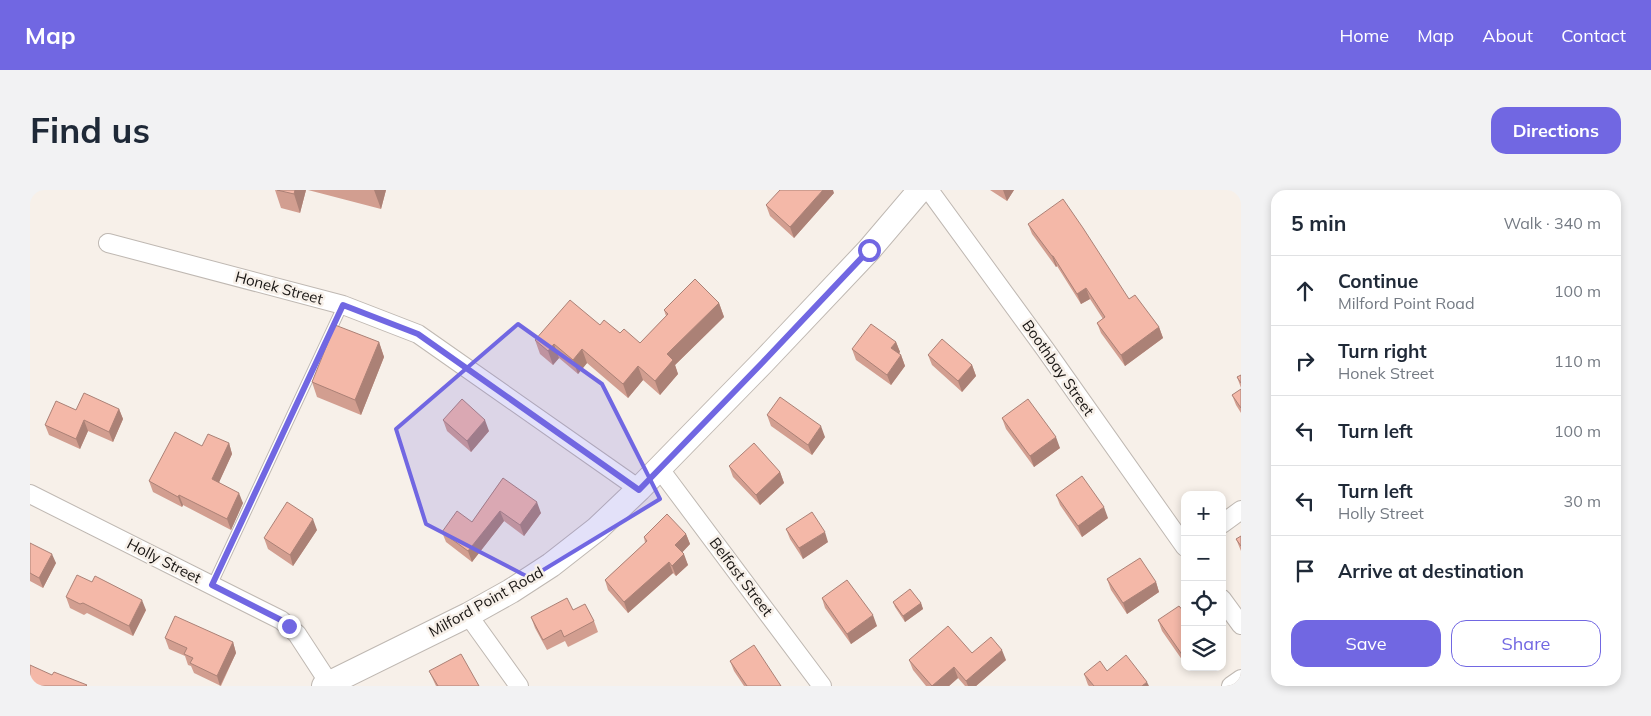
<!DOCTYPE html>
<html lang="en">
<head>
<meta charset="utf-8">
<style>
  :root { --surface:#fff; --page:#f2f2f3; --text:#1f2937; --muted:#747a83; --line:#e0e1e3; --accent:#7167e2 }
  body { margin:0; font-family:Mulish,sans-serif; background:var(--page); color:var(--text) }
  .controls { position:absolute; right:15px; bottom:15px; display:grid; overflow:hidden; border-radius:10px; box-shadow:0 2px 8px #0003 }
  .controls button { width:45px; height:45px; display:grid; place-items:center; padding:0; border:0; border-bottom:1px solid var(--line); background:var(--surface); color:var(--text); font:25px sans-serif }
  .stop { position:absolute; width:15px; height:15px; margin:-11px; border:4px solid #7167e2; border-radius:50%; background:#fff }
  .stop.end { background:#7167e2; border-color:#fff; box-shadow:0 1px 5px #0008 }
  .list { margin:0; padding:0; list-style:none }
  h2 { display:flex; justify-content:space-between; align-items:center; height:65px; margin:0; padding:0 20px; font-size:21px }
  h2 small { font-size:16px; font-weight:400; color:var(--muted) }
  .list li { display:grid; grid-template-columns:32px 1fr auto; gap:15px; align-items:center; box-sizing:border-box; height:70px; padding:0 20px; border-top:1px solid var(--line) }
  .list b { display:block; font-size:19px; white-space:nowrap }
  .list p { margin:0; font-size:16px; white-space:nowrap; color:var(--muted) }
  .list em { font-size:16px; font-style:normal; color:var(--muted) }
  .actions { display:flex; gap:10px; padding:15px 20px }
  .actions a { flex:1; padding:11px 0; border:1px solid var(--accent); border-radius:15px; text-align:center; font-size:18px; color:var(--accent) }
  .actions .main { background:var(--accent); color:#fff }
  .icon { flex:none; width:28px; height:28px; fill:none; stroke:currentColor; stroke-width:2; stroke-linecap:round; stroke-linejoin:round }
  .map { position:relative; flex:none; width:1211px; height:496px; overflow:hidden; border-radius:15px }
  header { display:flex; align-items:center; gap:30px; box-sizing:border-box; height:70px; padding:0 25px; background:var(--accent); color:#fff }
  header strong { font-size:24px }
  nav { display:flex; gap:28px; margin-inline-start:auto; font-size:18px }
  .intro { display:flex; align-items:center; justify-content:space-between; box-sizing:border-box; height:120px; padding:0 30px }
  h1 { margin:0; font-size:35px }
  .button { padding:12px 22px; border-radius:15px; background:var(--accent); color:#fff; font-size:18px; font-weight:700 }
  main { display:flex; gap:30px; padding:0 30px }
  aside { flex:1; background:var(--surface); border-radius:15px; box-shadow:0 2px 8px #0003 }
  .map>svg:first-child { display:block }
  .lines { fill:none; stroke-linecap:round; stroke-linejoin:round }
  .service-casing { stroke:#bfb8b2; stroke-width:11 }
  .minor-casing { stroke:#bfb8b2; stroke-width:20 }
  .secondary-casing { stroke:#bfb8b2; stroke-width:26 }
  .service { stroke:#fff; stroke-width:9 }
  .minor { stroke:#fff; stroke-width:18 }
  .secondary { stroke:#fff; stroke-width:24 }
  .wall { fill:#d29e90 }
  .shaded-wall { fill:#ab8176 }
  .building { fill:#f4b8a8; stroke:#ab8176 }
  .route { stroke:#7167e2; stroke-width:6 }
  .marked { fill:#7167e2; fill-opacity:0.2; stroke:#7167e2; stroke-width:4; stroke-linejoin:round }
  .labels { text-anchor:middle; stroke-width:5; stroke-linejoin:round; paint-order:stroke }
  .street-label { font-size:15px; fill:#181513; stroke:#f7f0e9 }
</style>
</head>
<body>
<header>
<strong>Map</strong>
<nav><a>Home</a><a>Map</a><a>About</a><a>Contact</a></nav>
</header>
<div class="intro"><h1>Find us</h1><a class="button">Directions</a></div>
<main>
<div class="map">
<svg width="1211" height="496" viewBox="0 0 1211 496">
  <rect width="100%" height="100%" fill="#f7f0e9"/>
  <g class="lines">
    <!-- service casing -->
    <g class="service-casing">
      <path id="service" d="M182 395 313 115"/>
    </g>
    <!-- minor casing -->
    <g class="minor-casing">
      <path id="minor" d="M899 0 1015 159 1155 357
        M78 53 313 115 388 144 609 299
        M629 278 792 496
        M0 304 251 430 267 444 299 493
        M1192 334 1211 320
        M1192 409 1211 435
        M438 425 489 496
        M1201 496 1211 489"/>
    </g>
    <!-- secondary casing -->
    <g class="secondary-casing">
      <path id="secondary" d="M294 496 438 425 481 401 521 375 567 339 609 299 733 172 839 60 890 0"/>
    </g>
    <!-- service -->
    <use href="#service" class="service"/>
    <!-- minor -->
    <use href="#minor" class="minor"/>
    <!-- secondary -->
    <use href="#secondary" class="secondary"/>
  </g>
  <!-- wall -->
  <path class="wall" d="M245 0H276L270 23 251 18Z
    M278 0H356L351 19Z
    M960 0H984L977 11Z
    M804 3 764 48 740 26 736 15Z
    M998 34 1099 109 1129 137 1133 148 1095 176 1071 143 1067 133 1073 129 1060 109 1051 114 1027 76 1026 77 1002 44Z
    M689 113 694 127 645 175 648 184 630 205 613 190 598 208 557 173 548 184 529 168 523 175 510 164 505 150 570 135 590 143 610 153 636 126 634 120Z
    M349 152 354 167 331 225 287 207 282 192Z
    M866 152 870 162 869 163 871 165 875 176 861 195 826 170 822 159Z
    M898 165 942 175 946 186 932 202 902 175Z
    M1211 185V198L1207 187Z
    M1211 199V223L1206 215 1202 205Z
    M89 219 93 229 83 252 58 241 50 259 19 245 15 235 46 220Z
    M737 225 795 247 782 265 741 236Z
    M972 228 1030 258 1004 277 976 239Z
    M413 230 459 241 441 262 417 241Z
    M199 253 202 264 189 292 213 313 201 340 153 315 152 317 123 302 119 291 172 256Z
    M699 276 750 282 754 293 730 315 703 287Z
    M473 288 511 323 494 346 474 331 442 372 416 352 412 342 442 332Z
    M1026 305 1078 328 1052 347 1030 315Z
    M756 339 798 352 773 369 760 349Z
    M287 340 263 376 238 359 234 348Z
    M656 344 660 354 652 362 658 375 646 386 643 383 598 423 578 400 575 390 615 353 614 347Z
    M1211 346V361L1206 349Z
    M0 353 26 373 13 398 0 391Z
    M1077 389 1126 392 1129 402 1097 424 1081 400Z
    M36 407 116 420 103 446 57 423 54 425 40 418Z
    M792 408 847 436 821 454 795 418Z
    M863 412 891 413 893 419 875 432 865 417Z
    M543 420 564 431 568 442 538 457 535 451 517 460 505 438 501 427Z
    M1155 423V474L1132 441 1128 430Z
    M135 448 203 452 206 463 191 496 164 483 161 476 158 475 155 466 139 459Z
    M942 463 976 470 946 496H935L928 488 919 496H896L883 480 879 470Z
    M700 471 751 496H714L704 481Z
    M399 481 449 496H406Z
    M1077 481 1119 496H1059L1058 495 1054 484Z"/>
  <!-- shaded-wall -->
  <path class="shaded-wall" d="M265 0H276L270 23 264 4Z
    M344 0H356L351 19Z
    M793 0H803L804 3 764 48 760 37Z
    M973 0H984L977 11Z
    M1022 66H1023L1027 76 1026 77Z
    M1056 98 1060 109 1051 114 1047 104Z
    M689 113 694 127 645 175 648 184 630 205 625 191 637 164Z
    M1129 137 1133 148 1095 176 1091 165Z
    M349 152 354 167 331 225 325 210Z
    M866 152 870 162 865 168 861 158Z
    M524 154 529 168 523 175 518 161Z
    M552 159 557 173 548 184 543 170Z
    M871 165 875 176 861 195 857 185Z
    M942 175 946 186 932 202 928 191Z
    M608 176 613 190 598 208 593 194Z
    M89 219 93 229 83 252 79 242Z
    M54 230 58 241 50 259 46 249Z
    M455 230 459 241 441 262 437 251Z
    M791 236 795 247 782 265 778 255Z
    M1026 247 1030 258 1004 277 1000 266Z
    M199 253 202 264 186 299 182 289Z
    M750 282 754 293 730 315 726 305Z
    M209 303 213 313 201 340 197 329Z
    M149 305 153 315 152 317 148 307Z
    M507 312 511 323 494 346 490 335Z
    M1074 317 1078 328 1052 347 1048 336Z
    M470 321 474 331 442 372 438 361Z
    M283 329 287 340 263 376 260 365Z
    M795 342 798 352 773 369 769 358Z
    M656 344 660 354 649 366 645 355Z
    M22 364 26 373 13 398 9 388Z
    M654 364 658 375 646 386 642 376Z
    M639 372 643 383 598 423 594 412Z
    M1126 392 1129 402 1097 424 1093 413Z
    M112 410 116 420 103 446 99 436Z
    M891 413 893 419 875 432 873 426Z
    M843 425 847 436 821 454 817 444Z
    M203 452 206 463 190 496 187 486Z
    M972 460 976 470 946 496H938L936 491Z
    M924 477 928 488 919 496H902Z
    M1117 492 1119 496H1112Z"/>
  <!-- building -->
  <path class="building" d="M247 0H265L264 4Z
    M750 0H793L760 37 736 15Z
    M1033 9 1053 38 1099 109 1105 105 1129 137 1091 165 1067 133 1075 127 1056 98 1047 104 1023 66H1022L998 34Z
    M665 89 689 113 637 164 643 170 625 191 608 176 593 194 552 159 543 170 524 154 518 161 505 150 540 110 570 135 574 130 590 143 594 139 610 153 638 124 634 120Z
    M841 134 866 152 861 158 871 165 857 185 822 159Z
    M305 135 349 152 325 210 282 192Z
    M912 149 942 175 928 191 898 165Z
    M1211 185V193L1207 187Z
    M1211 199V218L1202 205Z
    M54 203 89 219 79 242 54 230 46 249 15 235 26 211 46 220Z
    M750 207 791 236 778 255 737 225Z
    M432 209 455 230 437 251 413 230Z
    M998 209 1026 247 1000 266 972 228Z
    M145 242 172 256 178 244 199 253 182 289 209 303 197 329 149 305 148 307 119 291Z
    M724 253 750 282 726 305 699 276Z
    M1052 286 1074 317 1048 336 1026 305Z
    M473 288 507 312 490 335 470 321 438 361 412 342 427 321 442 332Z
    M257 312 283 329 260 365 234 348Z
    M782 322 795 342 769 358 756 339Z
    M637 324 656 344 645 355 654 364 642 376 639 372 594 412 575 390 617 351 614 347Z
    M1211 346V356L1206 349Z
    M0 353 22 364 9 388 0 383Z
    M1110 368 1126 392 1093 413 1077 389Z
    M47 385 62 392 65 386 112 410 99 436 53 413 50 414 36 407Z
    M817 390 843 425 817 444 792 408Z
    M880 399 891 413 873 426 863 412Z
    M537 408 543 420 555 414 564 431 534 447 531 440 513 450 501 427Z
    M1149 416 1155 423V465L1153 466 1128 430Z
    M145 426 203 452 187 486 160 473 163 468 154 464 157 458 135 448Z
    M918 436 942 463 961 447 972 460 936 491 924 477 902 496 879 470Z
    M724 455 751 496H717L700 471Z
    M431 464 449 496H408L399 481Z
    M1096 465 1117 492 1112 496H1064L1054 484 1070 471 1077 481Z
    M0 475 22 485 24 482 57 495 56 496H0Z"/>
  <g class="lines">
    <!-- route -->
    <path class="route" d="M259 436 251 430 182 395 313 115 388 144 609 300 733 172 839 60"/>
  </g>
  <!-- marked area -->
  <path class="marked" d="M488 134 572 194 630 309 500 388 396 334 366 239Z"/>
  <g class="labels">
    <!-- street labels -->
    <g class="street-label">
      <text transform="translate(249 98) rotate(15)" y="5">Honek Street</text>
      <text transform="translate(1028 178) rotate(55)" y="5">Boothbay Street</text>
      <text transform="translate(134 371) rotate(27)" y="5">Holly Street</text>
      <text transform="translate(711 387) rotate(53)" y="5">Belfast Street</text>
      <text transform="translate(456 412) rotate(-29)" y="5">Milford Point Road</text>
    </g>
  </g>
</svg>
<div class="controls">
<button>+</button>
<button>−</button>
<button><svg class="icon" aria-label="locate" viewBox="0 0 24 24"><circle cx="12" cy="12" r="6"/><path d="M12 2v4M12 18v4M2 12h4M18 12h4"/></svg></button>
<button><svg class="icon" aria-label="layers" viewBox="0 0 24 24"><path d="M12 4l9 5-9 5-9-5zM3 14l9 5 9-5"/></svg></button>
</div>
<div class="stop" style="left:839px;top:60px"></div>
<div class="stop end" style="left:259px;top:436px"></div>
</div>
<aside>
<h2>5 min<small>Walk · 340 m</small></h2>
<ul class="list">
<li><svg class="icon" aria-label="ahead" viewBox="0 0 24 24"><path d="M12 20V5M6 11l6-6 6 6"/></svg><div><b>Continue</b><p>Milford Point Road</p></div><em>100 m</em></li>
<li><svg class="icon" aria-label="right" viewBox="0 0 24 24"><path d="M7 20v-9h11M14 6l5 5-5 5"/></svg><div><b>Turn right</b><p>Honek Street</p></div><em>110 m</em></li>
<li><svg class="icon" aria-label="left" viewBox="0 0 24 24"><path d="M17 20v-9H6M10 6l-5 5 5 5"/></svg><div><b>Turn left</b></div><em>100 m</em></li>
<li><svg class="icon" aria-label="left" viewBox="0 0 24 24"><path d="M17 20v-9H6M10 6l-5 5 5 5"/></svg><div><b>Turn left</b><p>Holly Street</p></div><em>30 m</em></li>
<li><svg class="icon" aria-label="arrive" viewBox="0 0 24 24"><path d="M6 21V4h12l-3 4 3 4H6"/></svg><div><b>Arrive at destination</b></div></li>
</ul>
<div class="actions"><a class="main">Save</a><a>Share</a></div>
</aside>
</main>
</body>
</html>
